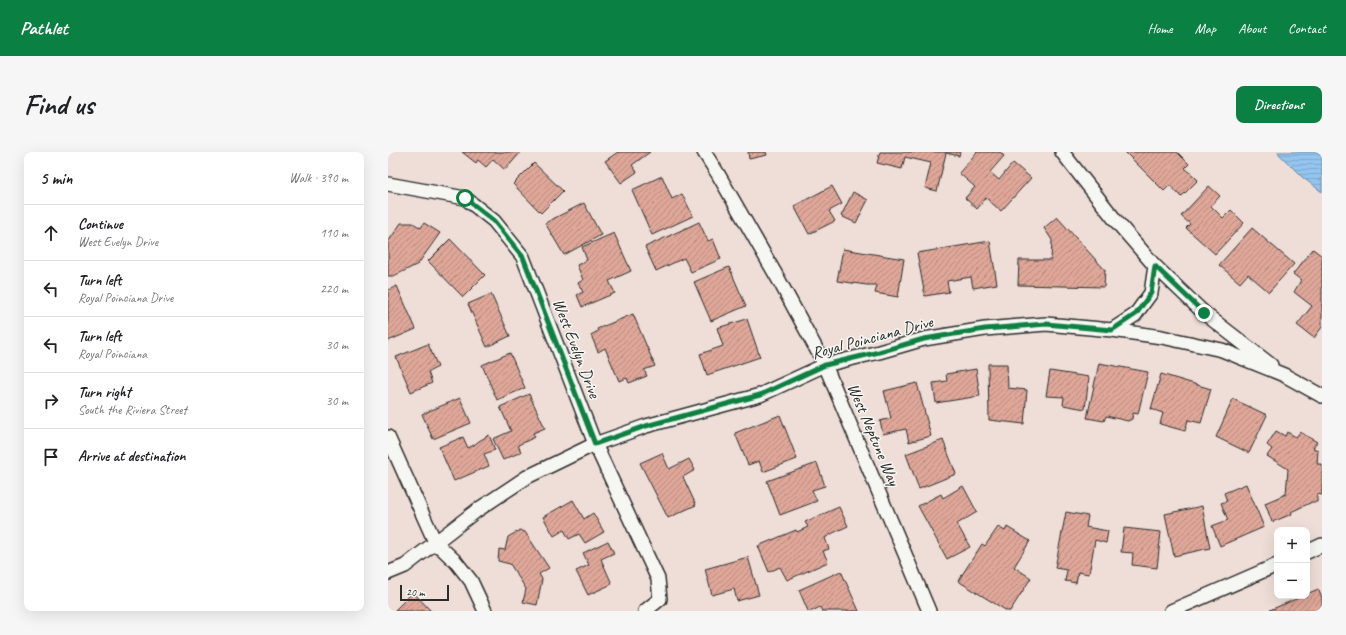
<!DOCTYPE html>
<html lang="en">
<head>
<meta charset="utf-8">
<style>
  :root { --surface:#fff; --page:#f6f6f6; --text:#202124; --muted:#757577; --line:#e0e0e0; --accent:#0b8043 }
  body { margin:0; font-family:Caveat,sans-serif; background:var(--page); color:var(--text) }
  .controls { position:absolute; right:12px; bottom:12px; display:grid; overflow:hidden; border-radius:8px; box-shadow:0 4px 16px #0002 }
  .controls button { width:36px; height:36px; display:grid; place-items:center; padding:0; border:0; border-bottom:1px solid var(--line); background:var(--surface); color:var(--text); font:20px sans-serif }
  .scale { position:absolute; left:12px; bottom:10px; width:49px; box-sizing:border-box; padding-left:4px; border:2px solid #2b2b2b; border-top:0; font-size:11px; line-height:14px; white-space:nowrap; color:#2b2b2b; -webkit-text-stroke:3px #f6f6f2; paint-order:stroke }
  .stop { position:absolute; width:12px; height:12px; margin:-9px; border:3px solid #0b8043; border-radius:50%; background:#fff }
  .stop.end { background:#0b8043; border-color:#fff; box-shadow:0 1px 4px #0008 }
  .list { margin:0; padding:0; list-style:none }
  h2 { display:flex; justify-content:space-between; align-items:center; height:52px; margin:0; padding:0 16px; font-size:17px }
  h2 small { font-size:13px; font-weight:400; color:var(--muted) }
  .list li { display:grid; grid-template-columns:26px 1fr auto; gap:12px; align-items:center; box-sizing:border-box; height:56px; padding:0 16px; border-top:1px solid var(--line) }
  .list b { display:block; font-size:15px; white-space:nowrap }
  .list p { margin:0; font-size:13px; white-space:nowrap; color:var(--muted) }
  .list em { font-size:13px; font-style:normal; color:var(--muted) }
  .icon { flex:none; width:22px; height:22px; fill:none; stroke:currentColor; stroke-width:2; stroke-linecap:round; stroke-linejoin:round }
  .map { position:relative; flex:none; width:934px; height:459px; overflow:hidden; border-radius:8px }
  header { display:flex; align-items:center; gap:24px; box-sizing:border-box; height:56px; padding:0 20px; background:var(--accent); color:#fff }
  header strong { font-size:19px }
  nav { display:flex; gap:22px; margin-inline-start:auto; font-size:14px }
  .intro { display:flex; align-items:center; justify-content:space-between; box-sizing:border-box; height:96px; padding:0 24px }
  h1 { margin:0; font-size:28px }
  .button { padding:10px 18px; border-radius:8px; background:var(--accent); color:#fff; font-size:14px; font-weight:700 }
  main { display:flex; gap:24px; padding:0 24px }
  aside { flex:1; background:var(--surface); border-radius:8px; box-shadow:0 4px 16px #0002 }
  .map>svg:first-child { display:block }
  .water { fill:url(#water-rules); stroke:#6987a1 }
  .building { fill:url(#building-hatch); stroke:#2b2b2b }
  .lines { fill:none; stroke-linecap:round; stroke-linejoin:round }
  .minor-casing { stroke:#2b2b2b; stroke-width:16 }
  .minor { stroke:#f6f6f2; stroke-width:13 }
  .route { stroke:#0b8043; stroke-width:5 }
  .labels { text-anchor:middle; stroke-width:3; stroke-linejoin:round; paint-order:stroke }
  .street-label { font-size:17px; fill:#2b2b2b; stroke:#f6f6f2 }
</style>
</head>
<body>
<header>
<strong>Pathlet</strong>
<nav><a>Home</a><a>Map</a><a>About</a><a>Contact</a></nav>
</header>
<div class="intro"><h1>Find us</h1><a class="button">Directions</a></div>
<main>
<aside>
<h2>5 min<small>Walk · 390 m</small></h2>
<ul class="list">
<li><svg class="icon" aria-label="ahead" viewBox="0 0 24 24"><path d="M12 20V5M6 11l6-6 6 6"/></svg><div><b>Continue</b><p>West Evelyn Drive</p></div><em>110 m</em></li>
<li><svg class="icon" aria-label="left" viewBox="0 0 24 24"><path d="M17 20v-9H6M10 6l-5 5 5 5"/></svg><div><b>Turn left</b><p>Royal Poinciana Drive</p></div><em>220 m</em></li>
<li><svg class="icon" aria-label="left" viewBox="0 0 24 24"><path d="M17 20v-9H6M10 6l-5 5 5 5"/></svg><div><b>Turn left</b><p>Royal Poinciana</p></div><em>30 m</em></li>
<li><svg class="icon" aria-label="right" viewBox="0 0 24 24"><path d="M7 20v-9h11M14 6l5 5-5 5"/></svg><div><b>Turn right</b><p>South the Riviera Street</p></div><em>30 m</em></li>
<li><svg class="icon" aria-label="arrive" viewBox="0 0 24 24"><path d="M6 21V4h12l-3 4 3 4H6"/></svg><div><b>Arrive at destination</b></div></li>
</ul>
</aside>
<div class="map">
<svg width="934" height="459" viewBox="0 0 934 459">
  <defs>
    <pattern id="water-rules" width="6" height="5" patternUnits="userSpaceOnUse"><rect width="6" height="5" fill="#93c5ef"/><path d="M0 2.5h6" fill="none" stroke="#7fa9cd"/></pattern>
    <pattern id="building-hatch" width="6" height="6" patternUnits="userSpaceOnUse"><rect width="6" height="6" fill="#dfa799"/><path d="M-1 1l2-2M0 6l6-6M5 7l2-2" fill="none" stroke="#b5887d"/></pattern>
  </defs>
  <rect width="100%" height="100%" fill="#efded7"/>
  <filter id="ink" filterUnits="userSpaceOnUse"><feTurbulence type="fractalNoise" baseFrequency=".025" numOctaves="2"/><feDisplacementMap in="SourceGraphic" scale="8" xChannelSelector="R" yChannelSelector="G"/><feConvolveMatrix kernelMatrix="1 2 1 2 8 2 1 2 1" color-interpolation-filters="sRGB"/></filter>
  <g filter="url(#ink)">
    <!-- water -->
    <path class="water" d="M889 0H934V40L914 25Z"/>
    <!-- building -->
    <path class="building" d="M74 0H133L117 18 105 7 98 15 90 8 88 11Z
      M230 0H229H262L244 13 249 20 233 31 217 9Z
      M360 0H378L379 3 361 7Z
      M492 0H572L571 4 558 1 549 39 537 36 543 11 517 5 514 17 489 11Z
      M589 0H612L616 4 602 20 611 28 625 11 643 26 613 59 598 46 589 57 577 46 587 35 571 21Z
      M737 0H789L801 12 797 16 810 28 793 45 782 33 776 39Z
      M146 11 175 39 153 61 125 32Z
      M274 24 284 47 294 42 305 64 264 83 244 38Z
      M444 34 454 52 441 59 447 69 421 82 406 54Z
      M821 34 832 44 823 54 835 66 843 58 856 71 827 102 798 76 802 72 793 64Z
      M465 40 480 48 468 71 453 64Z
      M196 51 213 83 176 103 157 71Z
      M669 65 717 118 716 135 630 133 631 108H663L664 88 656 76Z
      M311 70 320 89 325 87 333 107 303 120 296 106 268 119 257 95Z
      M13 71H25L33 76 36 71 52 81 30 112 6 124H0V90Z
      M864 76 906 112 881 140 860 122 852 131 831 113Z
      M226 81 243 119 221 129 227 141 194 155 189 143 195 140 190 131 195 128 189 113 199 108 194 95Z
      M62 87 97 123 75 145 40 109Z
      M602 89 609 132 585 136 583 125 559 129 561 140 537 144 529 101Z
      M455 97 516 107 510 145 487 141 489 133H479L449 129Z
      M925 97 934 104V175L926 186 909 173 924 154 906 140 913 128 905 122Z
      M341 115 358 154 323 169 306 130Z
      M9 134 28 177 0 189V138Z
      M103 142 122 184 99 195 80 152Z
      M245 162 267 214 256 218 259 224 241 231 239 226 231 229 217 196 210 200 203 183 210 179 209 177Z
      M359 167 372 205 319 223 312 202 335 194 329 176Z
      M40 192 50 215 40 220 44 231 23 240 8 205Z
      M122 201 137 236 109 248 94 213Z
      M711 211 760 220 750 262 745 261 744 267 740 269 718 264 716 269 699 266Z
      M600 212H619L620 236 639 238 636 272 601 268Z
      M588 217 592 244 548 251 545 231 559 229 558 222Z
      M662 219 701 225 697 257 675 253 676 245 658 244Z
      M773 222 823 237 813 271 800 268 797 279 772 272 775 261 763 257Z
      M529 231 543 284 521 290 518 277 495 282 492 269 503 266 496 239Z
      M141 242 157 276 145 281 147 285 130 293 133 300 115 308 105 287 123 279 112 255Z
      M72 246 83 271 45 287 34 262Z
      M845 247 879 263 861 301 828 285Z
      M392 263 409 307 375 320 371 309 360 313 347 281Z
      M888 279 897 284 899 280 908 285 912 280 929 290 925 296 930 298 929 312H934V343L929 342V350H924L903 360 904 362 884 370 877 351 898 342 900 317 879 304 884 297 879 293Z
      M101 283 107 298 96 302 101 314 66 329 51 295 75 285 80 296 86 293 91 289Z
      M555 288 568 322 531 337 518 302Z
      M274 301 281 317 301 307 307 318 295 325 308 353 280 366 252 311Z
      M429 311 437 334 424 338 429 349 392 363 379 329Z
      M858 332 876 375 832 394 824 374 840 368 833 351 839 349 836 341Z
      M575 334 589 360 569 372 582 395 559 407 530 354 553 342 555 346Z
      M185 348 196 367 205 361 216 380 197 391 191 382 181 387 176 378 166 384 155 365Z
      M814 354 822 396 786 404 777 362Z
      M451 355 460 374 445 381 437 386 441 397 435 399 440 410 399 428 392 415 381 420 370 394 408 378 409 380 420 375 417 370Z
      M678 360 700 364 698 375 720 379 718 391 707 388 701 422 690 420 688 431 677 429 679 418 667 416Z
      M610 375 617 379 619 375 642 389 626 415 643 426 622 459H619L570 429 594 392 597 394Z
      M736 376 773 380 769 416 744 413 745 401 733 400Z
      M132 378 137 380 161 416 151 422 154 427 149 453 135 450 138 437 122 412 110 409 111 397 117 398 120 385Z
      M220 389 226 401 213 407 224 432 200 443 188 419 201 413 195 401Z
      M360 405 371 443 349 449 346 437 324 443 317 417Z
      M453 419 471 459H434L432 455 424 459H420L411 438Z
      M930 437 934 446V459H882V458L915 444H919V442Z
      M25 440 43 459H6Z"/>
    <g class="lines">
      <!-- minor casing -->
      <g class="minor-casing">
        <path id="minor" d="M316 0 330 22 392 130 437 213 541 459
          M674 0 728 69 767 114 816 161 883 213
          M0 32 77 46 106 69 135 105 207 292 270 427 272 447 257 459
          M724 178 747 163 763 141 767 114
          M0 285 47 390 68 410 83 429 97 459
          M919 400 934 393
          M0 421 17 414 88 359 139 325 207 292 258 274 372 243 437 213 491 200 536 187 597 177 658 172 724 178 774 185 834 198 896 223 934 244
          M783 459 889 413"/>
      </g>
      <!-- minor -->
      <use href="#minor" class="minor"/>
    </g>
  </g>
  <g class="lines" filter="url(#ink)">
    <!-- route -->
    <path class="route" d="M77 46 106 69 135 105 207 292 258 274 372 243 437 213 491 200 536 187 597 177 658 172 724 178 748 162 763 141 767 114 816 161"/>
  </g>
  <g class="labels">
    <!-- street labels -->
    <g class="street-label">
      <text transform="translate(484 185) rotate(-15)" y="6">Royal Poinciana Drive</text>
      <text transform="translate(189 196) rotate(69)" y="6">West Evelyn Drive</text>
      <text transform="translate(486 282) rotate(67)" y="6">West Neptune Way</text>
    </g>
  </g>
</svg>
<div class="controls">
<button>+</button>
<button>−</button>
</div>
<div class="scale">20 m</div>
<div class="stop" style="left:77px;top:46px"></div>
<div class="stop end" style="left:816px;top:161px"></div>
</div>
</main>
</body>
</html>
